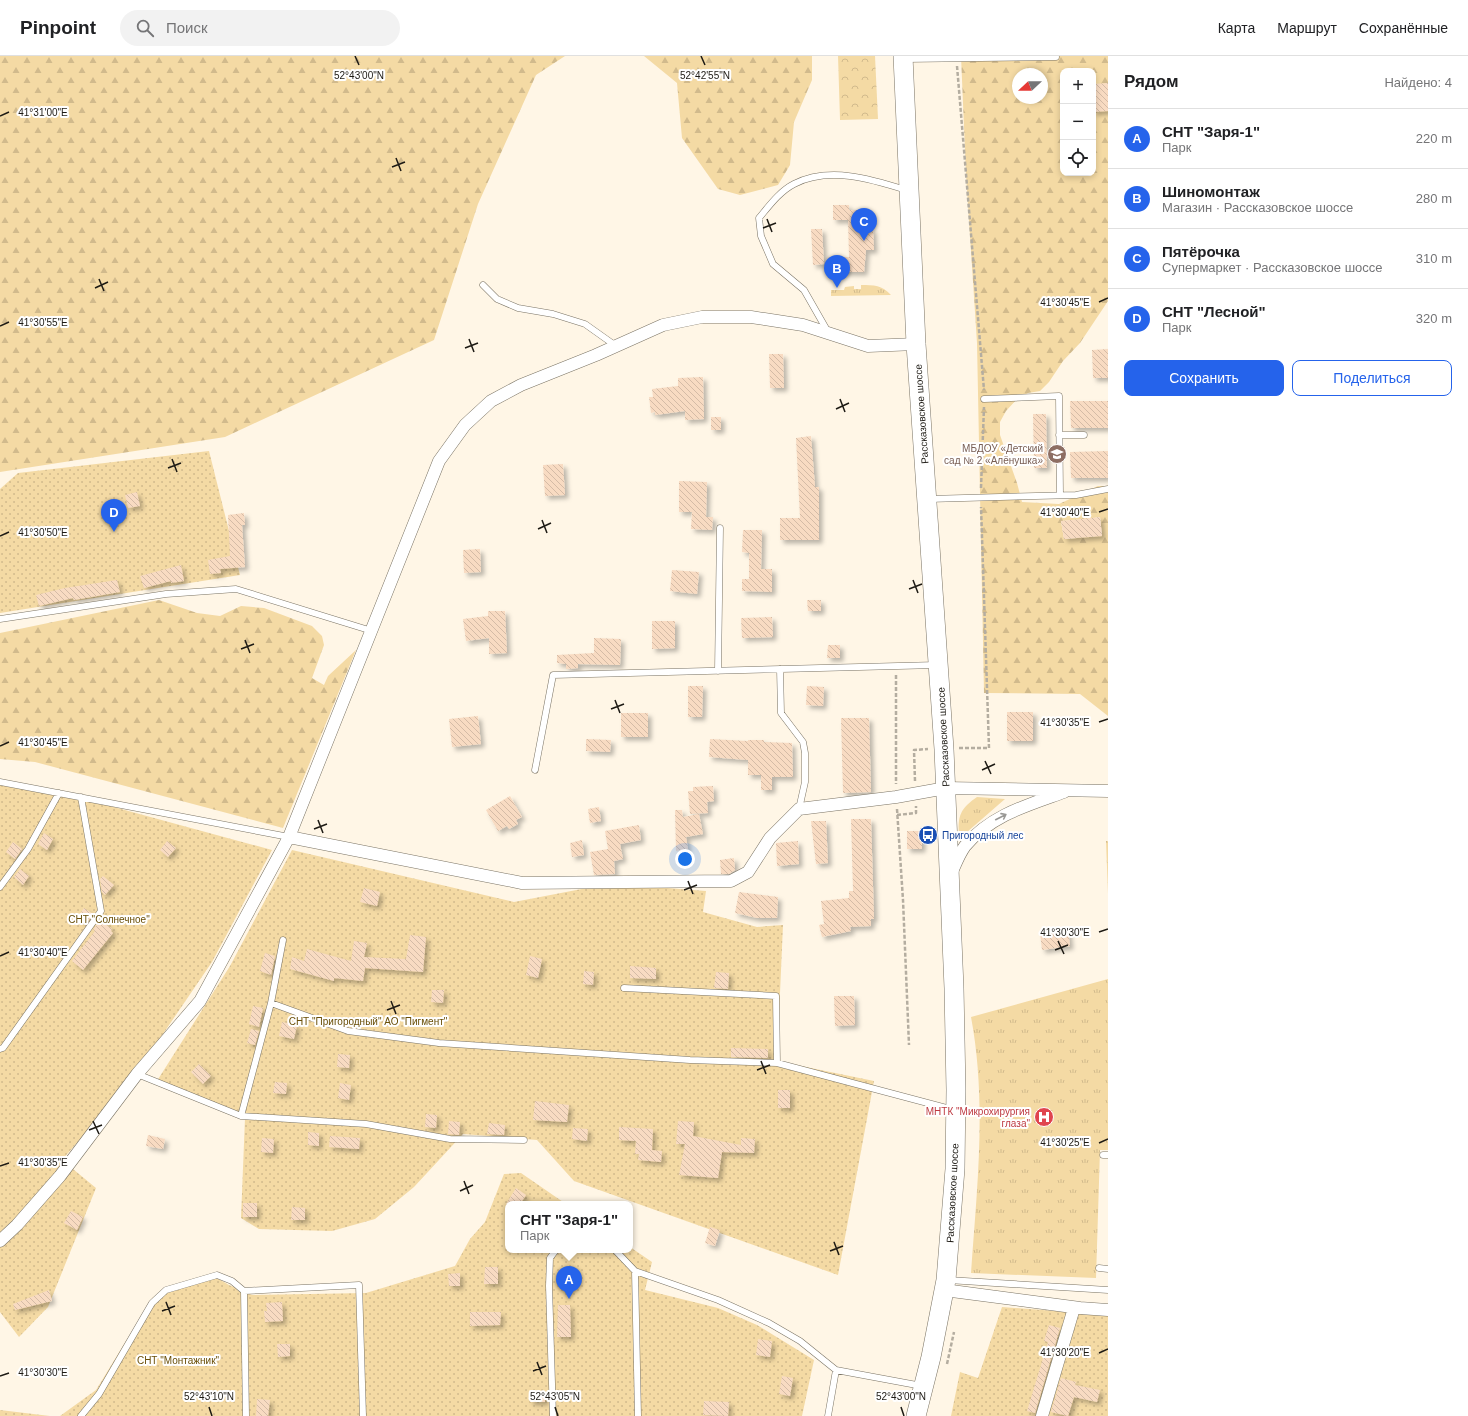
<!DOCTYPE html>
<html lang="ru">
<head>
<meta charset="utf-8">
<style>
  :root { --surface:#fff; --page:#f2f2f2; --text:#202124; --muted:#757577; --line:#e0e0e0; --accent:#2563eb }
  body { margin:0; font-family:Arial,sans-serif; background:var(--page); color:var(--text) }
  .controls { position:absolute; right:12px; top:12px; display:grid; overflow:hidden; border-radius:8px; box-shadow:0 2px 6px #0003 }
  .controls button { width:36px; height:36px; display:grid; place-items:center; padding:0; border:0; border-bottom:1px solid var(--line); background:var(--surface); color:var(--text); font:20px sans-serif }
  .compass { position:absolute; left:1012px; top:12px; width:36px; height:36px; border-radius:50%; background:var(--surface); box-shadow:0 2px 6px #0003; rotate:248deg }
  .you { position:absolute; left:685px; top:803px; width:14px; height:14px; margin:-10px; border:3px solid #fff; border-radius:50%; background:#1a73e8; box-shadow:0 0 0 6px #1a73e833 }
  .badge { display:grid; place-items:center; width:26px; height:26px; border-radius:50%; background:var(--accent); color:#fff; font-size:13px; font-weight:700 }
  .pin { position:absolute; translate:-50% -33px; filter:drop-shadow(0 1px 2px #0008) }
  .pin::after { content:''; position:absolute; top:21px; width:14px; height:12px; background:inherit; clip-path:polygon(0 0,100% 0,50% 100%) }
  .popup { position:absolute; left:505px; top:1145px; width:128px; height:52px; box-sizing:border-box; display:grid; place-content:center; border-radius:8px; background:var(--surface); filter:drop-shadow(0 1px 3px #0005); font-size:13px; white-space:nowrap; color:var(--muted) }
  .popup b { font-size:15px; color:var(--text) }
  .popup::after { content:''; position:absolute; left:50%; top:100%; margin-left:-8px; border:8px solid transparent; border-top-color:var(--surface) }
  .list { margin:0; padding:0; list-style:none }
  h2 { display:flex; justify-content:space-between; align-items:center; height:52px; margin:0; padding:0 16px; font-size:17px }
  h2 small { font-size:13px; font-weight:400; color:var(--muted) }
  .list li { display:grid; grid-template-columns:26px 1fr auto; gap:12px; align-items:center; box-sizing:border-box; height:60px; padding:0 16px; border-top:1px solid var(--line) }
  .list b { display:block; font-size:15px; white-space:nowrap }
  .list p { margin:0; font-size:13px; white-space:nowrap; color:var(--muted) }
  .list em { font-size:13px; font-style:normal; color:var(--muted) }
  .actions { display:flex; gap:8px; padding:12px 16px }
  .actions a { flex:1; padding:9px 0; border:1px solid var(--accent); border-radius:8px; text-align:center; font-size:14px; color:var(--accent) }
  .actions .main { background:var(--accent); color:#fff }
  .icon { flex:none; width:22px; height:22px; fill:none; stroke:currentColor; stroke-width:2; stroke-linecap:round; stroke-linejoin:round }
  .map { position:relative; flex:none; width:1108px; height:1360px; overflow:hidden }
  header { display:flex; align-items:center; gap:24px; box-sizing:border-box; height:56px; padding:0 20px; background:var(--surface); border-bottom:1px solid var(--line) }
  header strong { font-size:19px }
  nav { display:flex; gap:22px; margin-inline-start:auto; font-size:14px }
  .search { width:280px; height:36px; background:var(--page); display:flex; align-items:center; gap:10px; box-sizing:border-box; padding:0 14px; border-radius:22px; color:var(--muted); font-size:15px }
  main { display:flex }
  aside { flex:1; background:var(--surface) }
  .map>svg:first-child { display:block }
  .grass { fill:url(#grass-tufts) }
  .forest { fill:url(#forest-firs); fill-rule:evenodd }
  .park { fill:url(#park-crowns) }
  .garden { fill:url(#garden-dots) }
  .building { fill:url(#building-back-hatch); filter:url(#shadow) }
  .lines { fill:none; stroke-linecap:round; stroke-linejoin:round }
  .lane-casing { stroke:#7a7364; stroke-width:7 }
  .street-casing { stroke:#7a7364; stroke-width:13 }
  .primary-casing { stroke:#7a7364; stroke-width:20 }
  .path { stroke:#b4ada0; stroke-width:2.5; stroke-dasharray:4 2; stroke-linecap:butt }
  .lane { stroke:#fff; stroke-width:6 }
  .street { stroke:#fff; stroke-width:12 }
  .primary { stroke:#fff; stroke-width:19 }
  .oneway { stroke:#999895 }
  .ticks { fill:none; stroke:#1d1a14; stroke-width:1.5 }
  .labels { text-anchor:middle; stroke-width:4; stroke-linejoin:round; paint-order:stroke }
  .street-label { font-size:10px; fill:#1d1a14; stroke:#fff }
  .education-label { font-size:10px; fill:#785e54; stroke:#fff; text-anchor:end }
  .transit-label { font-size:10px; fill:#164399; stroke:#fff; text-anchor:start }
  .park-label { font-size:10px; fill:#694e07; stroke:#fff }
  .health-label { font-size:10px; fill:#be3a42; stroke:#fff; text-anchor:end }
  .ticks-label { font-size:10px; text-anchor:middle; fill:#1d1a14; stroke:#fff; stroke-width:4; stroke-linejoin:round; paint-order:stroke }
</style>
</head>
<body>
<header>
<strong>Pinpoint</strong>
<div class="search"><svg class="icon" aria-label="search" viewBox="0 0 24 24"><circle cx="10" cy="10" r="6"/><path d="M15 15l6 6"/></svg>Поиск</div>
<nav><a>Карта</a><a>Маршрут</a><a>Сохранённые</a></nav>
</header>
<main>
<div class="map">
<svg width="1108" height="1360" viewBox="0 0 1108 1360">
  <defs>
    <pattern id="grass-tufts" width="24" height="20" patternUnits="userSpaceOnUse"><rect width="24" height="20" fill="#f4daa4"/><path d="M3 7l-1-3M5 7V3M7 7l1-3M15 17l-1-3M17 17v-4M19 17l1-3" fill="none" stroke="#d1ba8c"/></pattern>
    <pattern id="forest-firs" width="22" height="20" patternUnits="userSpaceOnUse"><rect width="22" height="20" fill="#f4daa4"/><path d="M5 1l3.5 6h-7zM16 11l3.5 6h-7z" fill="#d1ba8c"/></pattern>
    <pattern id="park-crowns" width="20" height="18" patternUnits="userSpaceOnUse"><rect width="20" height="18" fill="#f4daa4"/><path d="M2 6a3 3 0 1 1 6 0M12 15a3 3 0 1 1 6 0" fill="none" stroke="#d1ba8c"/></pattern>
    <pattern id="garden-dots" width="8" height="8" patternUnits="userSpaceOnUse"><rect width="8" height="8" fill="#f4daa4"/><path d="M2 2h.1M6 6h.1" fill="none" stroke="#d1ba8c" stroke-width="1.8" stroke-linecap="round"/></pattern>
    <pattern id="building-back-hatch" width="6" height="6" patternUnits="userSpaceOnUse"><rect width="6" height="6" fill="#f8dbc2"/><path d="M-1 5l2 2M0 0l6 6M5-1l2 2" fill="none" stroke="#d4bba6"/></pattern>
    <filter id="shadow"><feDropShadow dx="3.5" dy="3.5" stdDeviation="2" flood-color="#0004"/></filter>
  </defs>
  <rect width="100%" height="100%" fill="#fff6e6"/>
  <!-- grass -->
  <path class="grass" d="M861 229C874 229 882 229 891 239L831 240V234H844L845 231 854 230V233H861Z
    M977 741 1005 743 959 783C958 762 958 754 977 741Z
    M1106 785H1108V838Z
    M1108 923V1094H1100L1096 1222 971 1217C977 1132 987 1046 971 961Z"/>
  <!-- forest -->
  <path class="forest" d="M0 0H565L536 19 478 148 434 284 225 381 0 416Z
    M644 0H812V24L794 66 790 109 778 129 740 139 718 133 682 82 677 27Z
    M961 0H1108V245L1080 287 1063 305 1049 326 1040 335 1028 337 1017 343 1006 355 1000 366V379L1017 427 1022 446 1059 448 1098 430H1108V660L1080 638 984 637 977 287 966 118ZM1063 15H1093V117H1063ZM1018 18H1042V42H1018ZM1100 461 1102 479 1090 481 1088 463ZM1074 464 1076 482 1064 483 1061 465Z
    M159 544 197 557 220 560 241 550 264 552 312 570 322 580 324 589 312 622 324 629 328 620 356 594 283 772 35 706 0 703V577Z"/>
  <!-- park -->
  <path class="park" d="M838 0H875L878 63 840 64Z"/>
  <!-- garden -->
  <path class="garden" d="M209 395 240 519 0 557V433L18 417Z
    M0 727 66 738 272 794 212 906 133 1022 62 1104 96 1132 48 1251 19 1281 0 1256Z
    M292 794 514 846 592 831 641 830 706 835 703 856 757 871 783 869 777 1005 874 1025 838 1219 574 1125 537 1084 463 1078 414 1131 375 1163 332 1175 259 1173 241 1162 245 1062 155 1028 230 910Z
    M521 1117 566 1148H508V1194H630V1191L652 1206 645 1234 718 1252 757 1269 814 1304 802 1360H60L96 1334 153 1241 212 1219 229 1229 252 1239 366 1237 455 1210 470 1183 485 1166 504 1118Z
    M1002 1251 1108 1259V1360H951L960 1316 978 1322Z
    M0 1354 50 1360H0Z"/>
  <!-- building -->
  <path class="building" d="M1108 27V55L1093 56V28Z
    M833 149H849V154H862V161H864V173H873L874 194H866L864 216H828V201H849L848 164H833Z
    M811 173H822L824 208 813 209Z
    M1108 293V322H1093L1092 294Z
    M769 298H783L784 332H770Z
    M703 321 704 363 685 364V355L655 359V356L651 357 649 341H653L652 333 678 330V322Z
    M1070 345H1108V372H1071Z
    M1033 358H1046L1047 412H1034Z
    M711 361H721V374H711Z
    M811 380 815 431H819V484H780V462H800L796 382Z
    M1108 395V422H1071L1070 396Z
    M563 408 565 439 545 440 543 409Z
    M679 425 707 426 706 461H713L712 474 691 473 692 456H679Z
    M137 436 140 450 128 452 125 439Z
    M244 457 245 469H242L245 511 220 513 221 517 210 518 208 504 230 500 228 459Z
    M1100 461 1102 480 1064 483 1061 465Z
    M743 474H762L761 513H772V536L742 535V523H749V497L742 496Z
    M480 493 481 516 464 517 463 494Z
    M181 509 184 525 171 527V525L144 532 140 520Z
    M672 514 699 516 697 538 670 535Z
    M117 524 120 536 74 544 73 542 39 550 36 539 65 532Z
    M807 544H821V555H808Z
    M488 555H505L507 597 489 598V582L466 585 463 563 488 560Z
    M772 561 773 581 742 582 741 562Z
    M652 565H675V592L652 593Z
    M594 582 621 583 620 609 578 608V612L566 613V608L557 607V599L594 597Z
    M828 589H840V602H827Z
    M688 630H703L702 661H688Z
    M807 630 824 631 823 650 806 649Z
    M1007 656H1033V685H1007Z
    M621 657H648V681H621Z
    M478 660 481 688 452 691 449 663Z
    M841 662H869L871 736 843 737Z
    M586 683 611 684 610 696 586 695Z
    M710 683 748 685V684H764V686L792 687 793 721H772V734H761V719H748V704L709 701Z
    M713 730 714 745 707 746 708 757 690 758 688 735H693V731Z
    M510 740 522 761 516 764 518 768 509 773 507 770 498 775 486 754Z
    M599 751 601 765 590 767 588 753Z
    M675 754H682L683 761 699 758 703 778 686 781 688 793 676 795Z
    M851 763H871L874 863H871V870L850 871 851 875 822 881 819 869 824 868 821 845 849 842V835H853Z
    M811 765H826L828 807 816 808Z
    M639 769 641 784 620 788 623 803 614 805 615 818 594 819 590 796 608 793 605 775Z
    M907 775H922V793H907Z
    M44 777 53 783 47 794 38 788Z
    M582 784 584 799 572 801 570 787Z
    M167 785 176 792 168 801 160 794Z
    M798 785 799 808 777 810 776 787Z
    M13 786 22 793 15 803 6 796Z
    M734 802 735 814 729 818H721L720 804Z
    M20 813 29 820 23 829 14 821Z
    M103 820 114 829 105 839 102 836 100 823Z
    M364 832 380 836 377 850 360 846Z
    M739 836 778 841 777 862H757L735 857Z
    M84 852 93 858 86 868 77 862Z
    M100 864 112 873 111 875 113 877 83 914 72 905 95 875 93 874Z
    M1068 873 1070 890 1042 894 1040 877Z
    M410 879 426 881 423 916 365 912 363 925 334 922V925L290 913 292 901 304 905 307 893 351 905 354 885 367 887 364 901 406 903Z
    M265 897 275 900 271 919 260 915Z
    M530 900 542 903 538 922 526 919Z
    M630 910 656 912V923L630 922Z
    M584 915 594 916 593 929 583 928Z
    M716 916 729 917 728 933 714 932Z
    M432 934H444L443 947 431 946Z
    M834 940H854L855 969 835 970Z
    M253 950 263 952 259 971 249 968Z
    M282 966 297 969 294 983 279 980Z
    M251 973 259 975 255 989 247 987Z
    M731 992 768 993V1002L731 1001Z
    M338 998 350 999 349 1012 337 1011Z
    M199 1008 211 1020 203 1028 191 1016Z
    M275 1026 287 1027 286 1038 273 1037Z
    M340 1027 351 1029 349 1044 338 1042Z
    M778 1034H790V1052H778Z
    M535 1045 569 1049 567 1066 533 1064Z
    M426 1058 437 1059 436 1072 425 1071Z
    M449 1065 460 1066 459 1079 448 1078Z
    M678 1065 694 1066 693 1080 741 1089V1082L755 1083 754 1097 722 1096 718 1122 679 1119 685 1088H676Z
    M489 1067 505 1069 504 1079 487 1078Z
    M619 1071 653 1073 652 1094 662 1095 661 1106 638 1104 639 1098H635L636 1085 619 1084Z
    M573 1072 588 1073 587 1085 572 1083Z
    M308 1076 319 1077V1090L308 1089Z
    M148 1079 165 1083 163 1093 146 1090Z
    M330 1080 360 1082 359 1093 329 1091Z
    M262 1082 274 1083 273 1097 261 1096Z
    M516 1132 526 1139 520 1148H506Z
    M243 1147H257V1161H243Z
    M292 1151 305 1152V1164H291Z
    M71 1155 83 1161 77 1174 64 1167Z
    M710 1171 720 1174 715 1190 705 1187Z
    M485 1211H498V1228H484Z
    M460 1217V1230H449L448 1218Z
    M49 1234 52 1245 15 1254 13 1248Z
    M282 1246 283 1265 265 1266 264 1255H267L266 1247Z
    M558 1249H570L571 1281H557Z
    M470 1256H501L500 1269 470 1270Z
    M1049 1269 1060 1272 1035 1357 1027 1355 1048 1286 1044 1285Z
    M758 1283 772 1285 770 1301 756 1299Z
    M277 1288H290V1300L278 1301Z
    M782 1320 793 1322 790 1340 779 1338Z
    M1061 1322 1076 1326 1075 1329 1100 1334 1097 1346 1074 1341 1068 1360 1051 1356Z
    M530 1335H545V1346H530Z
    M257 1343 270 1344 268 1360H256Z
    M704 1345 729 1346 728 1360 703 1359Z"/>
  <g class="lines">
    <!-- lane casing -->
    <g class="lane-casing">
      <path id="lane" d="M905 3 1056 1
        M483 229 497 243 518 252 553 258 585 268 616 290
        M828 276 804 234 773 208 761 180 759 162C769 150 780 135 794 128 829 110 871 123 906 134
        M984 343 1059 340 1060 439
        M1059 379H1084
        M928 443 1076 439 1108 433
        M0 563 166 538 236 533 372 575
        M780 613 781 657 803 686 805 697V726L799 753
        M718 615 720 472
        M535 714 553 619 937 609
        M0 726 289 781
        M0 831 28 793 59 737
        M624 932 776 940 777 1007
        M271 947 283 884
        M0 993 3 992 101 855 81 741
        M137 1018 241 1060 366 1068 450 1083 524 1084
        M241 1060 271 947 348 975 439 987 690 1004 777 1007 954 1054
        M1103 1099H1108
        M615 1194 635 1215 718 1244 769 1267 800 1285 836 1314 922 1330
        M1099 1212 1108 1213
        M635 1215 638 1360
        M948 1224 1108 1234
        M81 1360 99 1338 152 1247 166 1234 217 1219 232 1225 244 1235
        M246 1360 244 1235 359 1229 363 1360
        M553 1360 549 1230 550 1202 556 1194
        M828 1360 836 1314"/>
    </g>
    <!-- street casing -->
    <g class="street-casing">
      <path id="street" d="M916 288 868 290 803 269 751 261H702L663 269 596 299 521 329 491 345 465 369 439 405 289 781 522 827 731 825 748 816 770 782 799 753 896 741 946 732 1108 735
        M951 818C955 809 959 798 965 790 991 759 1028 749 1064 736
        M0 1185 17 1169 60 1120 137 1018 200 945 289 781
        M944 1234 1080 1252 1108 1254
        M1042 1360 1074 1252"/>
    </g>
    <!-- primary casing -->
    <g class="primary-casing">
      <path id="primary" d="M903 0 916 288 944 693 954 932 956 1034 955 1113 946 1224 931 1301 916 1360"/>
    </g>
    <!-- path -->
    <path class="path" d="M957 10 984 334
      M981 432 984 351
      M896 619V728
      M959 692H989L981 451
      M915 725 914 694 928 693
      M897 753 903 844 909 989
      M897 759 916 757V750
      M947 1308 954 1276"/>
    <!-- lane -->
    <use href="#lane" class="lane"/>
    <!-- street -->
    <use href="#street" class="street"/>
    <!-- primary -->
    <use href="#primary" class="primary"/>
  </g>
  <!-- one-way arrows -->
  <defs><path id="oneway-shaft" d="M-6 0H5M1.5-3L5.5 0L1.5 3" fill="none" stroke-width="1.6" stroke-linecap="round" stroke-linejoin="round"/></defs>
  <use class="oneway" href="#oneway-shaft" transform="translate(1001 761) rotate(-27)"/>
  <!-- ticks -->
  <path class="ticks" d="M355 0 359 9M701 0 705 9M0 60 9 56M396 102 401 115M392 111 405 106M767 163 772 176M763 172 776 167M99 223 104 235M95 232 108 226M1099 246 1108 242M0 270 9 266M469 283 474 296M465 292 478 287M840 343 845 356M836 353 849 347M172 403 177 416M168 412 181 407M1099 456 1108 453M542 464 547 477M538 473 551 467M0 480 9 476M913 524 918 537M909 533 922 528M245 584 250 597M241 593 254 588M615 644 620 657M611 653 624 648M1099 666 1108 663M0 690 9 686M985 705 991 718M982 714 995 708M318 764 323 777M314 773 327 768M688 825 693 838M684 834 697 829M1099 876 1108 873M1058 885 1064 898M1055 894 1068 889M0 900 9 896M391 945 396 958M387 954 400 949M761 1005 766 1018M757 1014 770 1009M93 1065 99 1078M89 1074 102 1069M1099 1087 1108 1083M0 1110 9 1107M464 1125 469 1138M460 1135 473 1129M834 1186 839 1199M830 1195 843 1190M166 1246 171 1259M162 1255 175 1250M1099 1297 1108 1293M537 1306 542 1319M533 1315 546 1310M0 1320 9 1317M209 1351 212 1360M555 1351 558 1360M901 1351 904 1360"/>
  <!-- icons -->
  <defs>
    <g id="school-disc" transform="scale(1)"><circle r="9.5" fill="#8d6e63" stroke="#fff"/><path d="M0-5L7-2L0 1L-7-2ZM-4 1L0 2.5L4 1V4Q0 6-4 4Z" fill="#fff"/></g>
    <g id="bus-disc" transform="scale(1)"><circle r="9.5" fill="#1a4fb4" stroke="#fff"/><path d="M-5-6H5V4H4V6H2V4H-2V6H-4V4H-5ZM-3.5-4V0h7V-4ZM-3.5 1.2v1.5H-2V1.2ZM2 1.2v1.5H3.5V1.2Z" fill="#fff"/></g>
    <g id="hospital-disc" transform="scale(1)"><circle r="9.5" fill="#e0444e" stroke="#fff"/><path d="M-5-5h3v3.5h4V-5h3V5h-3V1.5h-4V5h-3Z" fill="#fff"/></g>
  </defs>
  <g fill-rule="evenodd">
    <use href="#school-disc" x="1057" y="398"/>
    <use href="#bus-disc" x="928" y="779"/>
    <use href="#hospital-disc" x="1044" y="1061"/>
  </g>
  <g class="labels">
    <!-- street labels -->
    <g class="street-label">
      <text transform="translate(921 358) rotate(-94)" y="4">Рассказовское шоссе</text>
      <text transform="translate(943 681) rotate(-93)" y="4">Рассказовское шоссе</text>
      <text transform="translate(952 1137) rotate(-87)" y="4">Рассказовское шоссе</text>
    </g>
    <!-- education labels -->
    <g class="education-label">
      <text x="1043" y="396">МБДОУ «Детский<tspan x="1043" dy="12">сад № 2 «Алёнушка»</tspan></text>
    </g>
    <!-- transit labels -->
    <g class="transit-label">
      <text x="942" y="783">Пригородный лес</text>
    </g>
    <!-- park labels -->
    <g class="park-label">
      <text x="109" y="867">СНТ "Солнечное"</text>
      <text x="368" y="969">СНТ "Пригородный" АО "Пигмент"</text>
      <text x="178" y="1308">СНТ "Монтажник"</text>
    </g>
    <!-- health labels -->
    <g class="health-label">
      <text x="1030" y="1059">МНТК "Микрохирургия<tspan x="1030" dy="12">глаза"</tspan></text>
    </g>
  </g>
  <g class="ticks-label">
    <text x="359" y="23">52°43'00"N</text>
    <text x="705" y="23">52°42'55"N</text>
    <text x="43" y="60">41°31'00"E</text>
    <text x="1065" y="250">41°30'45"E</text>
    <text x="43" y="270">41°30'55"E</text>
    <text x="1065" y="460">41°30'40"E</text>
    <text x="43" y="480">41°30'50"E</text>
    <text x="1065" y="670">41°30'35"E</text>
    <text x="43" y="690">41°30'45"E</text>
    <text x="1065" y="880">41°30'30"E</text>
    <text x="43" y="900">41°30'40"E</text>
    <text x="1065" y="1090">41°30'25"E</text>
    <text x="43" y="1110">41°30'35"E</text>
    <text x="1065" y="1300">41°30'20"E</text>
    <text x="43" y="1320">41°30'30"E</text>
    <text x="209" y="1344">52°43'10"N</text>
    <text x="555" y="1344">52°43'05"N</text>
    <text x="901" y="1344">52°43'00"N</text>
  </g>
</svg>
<div class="controls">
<button>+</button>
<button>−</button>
<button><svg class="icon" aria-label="locate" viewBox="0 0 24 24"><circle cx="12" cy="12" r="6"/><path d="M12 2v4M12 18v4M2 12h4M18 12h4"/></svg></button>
</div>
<svg class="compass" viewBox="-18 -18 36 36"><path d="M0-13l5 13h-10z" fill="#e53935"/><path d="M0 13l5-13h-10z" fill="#757577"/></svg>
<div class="you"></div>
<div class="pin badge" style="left:569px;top:1243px">A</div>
<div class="popup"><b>СНТ &quot;Заря-1&quot;</b>Парк</div>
<div class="pin badge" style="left:837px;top:232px">B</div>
<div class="pin badge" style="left:864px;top:185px">C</div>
<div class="pin badge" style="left:114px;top:476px">D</div>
</div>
<aside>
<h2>Рядом<small>Найдено: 4</small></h2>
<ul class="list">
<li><span class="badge">A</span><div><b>СНТ &quot;Заря-1&quot;</b><p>Парк</p></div><em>220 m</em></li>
<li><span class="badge">B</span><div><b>Шиномонтаж</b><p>Магазин · Рассказовское шоссе</p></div><em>280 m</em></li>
<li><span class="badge">C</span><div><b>Пятёрочка</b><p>Супермаркет · Рассказовское шоссе</p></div><em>310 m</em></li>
<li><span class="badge">D</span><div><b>СНТ &quot;Лесной&quot;</b><p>Парк</p></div><em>320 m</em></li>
</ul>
<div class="actions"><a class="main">Сохранить</a><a>Поделиться</a></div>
</aside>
</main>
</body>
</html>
